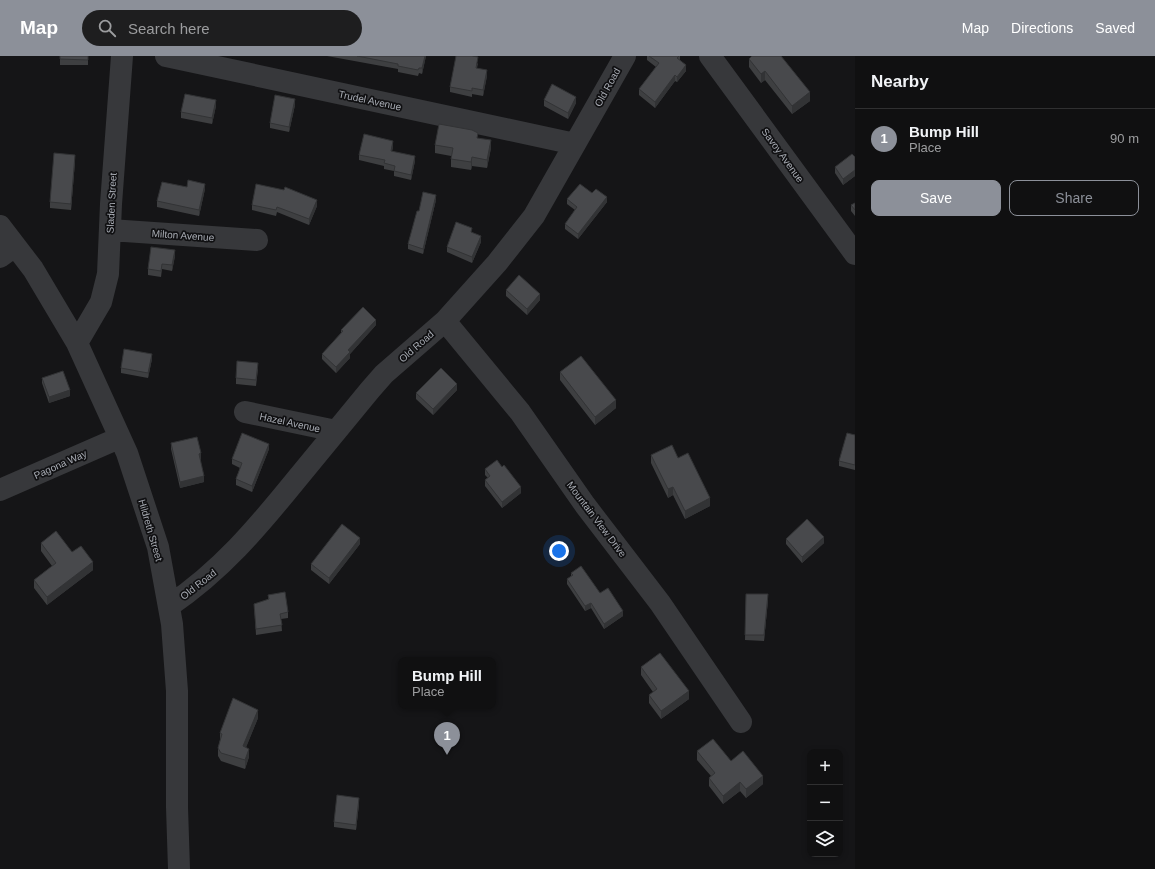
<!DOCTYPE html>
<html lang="en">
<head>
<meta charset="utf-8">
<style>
  :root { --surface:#101011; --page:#1e1e1f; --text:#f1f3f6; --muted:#9c9d9f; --line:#303031; --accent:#8c9099 }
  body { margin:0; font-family:Arial,sans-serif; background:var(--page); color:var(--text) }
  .controls { position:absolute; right:12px; bottom:12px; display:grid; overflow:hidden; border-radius:8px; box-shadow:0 2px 6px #0003 }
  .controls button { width:36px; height:36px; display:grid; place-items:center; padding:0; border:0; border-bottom:1px solid var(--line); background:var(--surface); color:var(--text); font:20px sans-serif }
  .you { position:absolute; left:559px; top:495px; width:14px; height:14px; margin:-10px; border:3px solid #fff; border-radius:50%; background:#1a73e8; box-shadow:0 0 0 6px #1a73e833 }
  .badge { display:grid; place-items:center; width:26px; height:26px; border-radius:50%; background:var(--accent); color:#fff; font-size:13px; font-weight:700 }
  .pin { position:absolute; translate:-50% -33px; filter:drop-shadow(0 1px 2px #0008) }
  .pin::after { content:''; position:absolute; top:21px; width:14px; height:12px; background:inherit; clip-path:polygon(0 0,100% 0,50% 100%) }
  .popup { position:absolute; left:398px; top:601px; width:98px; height:52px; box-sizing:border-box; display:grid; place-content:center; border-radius:8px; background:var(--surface); filter:drop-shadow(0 1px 3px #0005); font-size:13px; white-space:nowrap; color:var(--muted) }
  .popup b { font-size:15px; color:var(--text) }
  .popup::after { content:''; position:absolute; left:50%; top:100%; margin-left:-8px; border:8px solid transparent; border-top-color:var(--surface) }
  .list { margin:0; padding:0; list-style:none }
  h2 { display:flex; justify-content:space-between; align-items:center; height:52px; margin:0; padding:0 16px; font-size:17px }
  h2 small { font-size:13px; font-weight:400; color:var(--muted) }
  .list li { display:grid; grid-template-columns:26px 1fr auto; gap:12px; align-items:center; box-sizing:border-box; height:60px; padding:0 16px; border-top:1px solid var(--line) }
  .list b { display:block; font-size:15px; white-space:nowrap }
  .list p { margin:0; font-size:13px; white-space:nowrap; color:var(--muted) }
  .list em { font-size:13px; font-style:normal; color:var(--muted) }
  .actions { display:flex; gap:8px; padding:12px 16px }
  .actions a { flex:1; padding:9px 0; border:1px solid var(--accent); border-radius:8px; text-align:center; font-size:14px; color:var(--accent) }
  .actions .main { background:var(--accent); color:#fff }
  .icon { flex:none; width:22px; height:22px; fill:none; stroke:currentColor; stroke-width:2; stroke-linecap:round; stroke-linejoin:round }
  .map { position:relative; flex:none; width:855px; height:813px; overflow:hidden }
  header { display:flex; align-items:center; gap:24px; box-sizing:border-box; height:56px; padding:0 20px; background:var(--accent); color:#fff }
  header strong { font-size:19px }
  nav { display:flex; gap:22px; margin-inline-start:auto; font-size:14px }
  .search { width:280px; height:36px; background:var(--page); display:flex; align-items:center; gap:10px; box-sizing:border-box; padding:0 14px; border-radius:22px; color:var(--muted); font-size:15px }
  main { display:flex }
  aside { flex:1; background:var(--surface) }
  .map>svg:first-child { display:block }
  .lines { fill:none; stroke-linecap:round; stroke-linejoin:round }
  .minor { stroke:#37383b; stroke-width:22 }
  .wall { fill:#3e3f41 }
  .shaded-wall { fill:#323335 }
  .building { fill:#48494c; stroke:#323335 }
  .labels { text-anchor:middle; stroke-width:3.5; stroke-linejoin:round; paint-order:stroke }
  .street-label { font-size:10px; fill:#a9adb5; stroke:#101012 }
</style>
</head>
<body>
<header>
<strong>Map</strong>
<div class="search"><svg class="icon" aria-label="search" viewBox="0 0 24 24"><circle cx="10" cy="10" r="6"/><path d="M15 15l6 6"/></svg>Search here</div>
<nav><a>Map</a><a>Directions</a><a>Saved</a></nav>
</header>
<main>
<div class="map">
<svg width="855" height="813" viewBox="0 0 855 813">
  <rect width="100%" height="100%" fill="#151517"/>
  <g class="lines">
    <!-- minor -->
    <path class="minor" d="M166 0 575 88
      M710 0 855 198
      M0 170 33 213 77 287 127 397 158 491 172 568 177 635V751L179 813
      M110 174 257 184
      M0 201 15 190
      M445 265 520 356 585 449 660 547 741 666
      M77 287 101 246 108 218 111 148 122 0
      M245 356 336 375
      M0 434 119 382
      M169 550C221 515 257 472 296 424 321 394 345 364 370 334L384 318 445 265 497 207 534 160 625 0"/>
  </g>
  <!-- wall -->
  <path class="wall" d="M60 0H88V9H60Z
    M327 0H426L422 18 419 17 418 20 398 16V13Z
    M647 0H680V4L686 15 677 26 675 25 655 52 639 39V33L656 11 647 4Z
    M749 3 810 45 792 58 765 24 761 27 749 11Z
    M478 7 477 12 487 20 483 40 472 38V41L450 36V31Z
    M544 44 576 47 568 63 544 50Z
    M295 49 289 76 270 72V67Z
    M216 50 212 68 181 62V56Z
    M478 82 491 92 487 112 472 110 471 114 451 111V100L435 97V89Z
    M393 91 392 95 415 105 411 124 394 120V115L384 113V110L359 104V99Z
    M855 101V120L843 129 835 117V111Z
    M75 105 71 154 50 152V146Z
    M187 131 205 133 199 160 157 151V145Z
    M592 137 607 146 578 183 565 173V168L575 154 567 148V143Z
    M436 144 423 198 408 193V188Z
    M855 147V160L851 155V149Z
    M252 149 317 150 309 169 277 156 276 160 252 154Z
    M472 177 481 186 472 207 447 196V191Z
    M175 200 172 215 162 213 161 221 148 219V213Z
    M506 234 540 244 527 259 506 240Z
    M376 269 350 298V302L336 317 322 303V298L341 277V274Z
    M152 303 148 322 121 317V312Z
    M258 313 256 330 236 328V322Z
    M560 316 616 352 595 369 560 324Z
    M42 322 70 340 49 347 42 327Z
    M457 334 433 359 416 343V337Z
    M855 379V414L839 410V405Z
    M171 387 201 403H200L204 426 180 432 171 393Z
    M269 393 252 436 236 429V423L240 412 232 408V403Z
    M651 399 678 402 710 450 685 463 673 439 668 442 651 407Z
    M485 413 521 437 502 452 485 430V424L488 422 485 419Z
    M786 483 824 487 802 507 786 488Z
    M41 487 72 496 93 514 47 549 34 532V524L52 510 41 495Z
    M360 488 329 528 311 514V508Z
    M571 517 600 537 623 560 604 573 591 552 585 555 567 528V523L571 520Z
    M746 538 768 544 764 585 745 584Z
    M268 539 288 556V562L281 563 282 575 256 579 254 548 268 544Z
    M641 611 689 643 661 663 649 647V639L653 636 641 619Z
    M258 662 246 691 249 701 245 713 221 705 218 700V692L220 684V677Z
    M697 695 731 705 763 728 746 742 740 735 723 748 709 730V722L711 720 697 704Z
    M359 748 356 774 334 771V766Z"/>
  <!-- shaded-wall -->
  <path class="shaded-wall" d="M425 0H426L422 18V12Z
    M686 9V15L677 26V21Z
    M487 14V20L483 40V34Z
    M765 15V24L761 27V18Z
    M675 19V25L655 52V46Z
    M810 36V45L792 58V50Z
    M576 41V47L568 63V57Z
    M295 43V49L289 76V71Z
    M216 44V50L212 68V62Z
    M491 84V92L487 112V104Z
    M393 85V91L391 100V95Z
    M75 99V105L71 154V148Z
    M415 100V105L411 124V119Z
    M472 101V110L471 114V106Z
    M855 114V120L843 129V123Z
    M205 128V133L199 160V154Z
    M436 139V144L423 198V193Z
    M607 141V146L578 183V178Z
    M317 144V150L309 169V163Z
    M481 180V186L472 207V201Z
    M175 194V200L172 215V209Z
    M540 238V244L527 259V253Z
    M376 264V269L350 298V302L336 317V311L348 294Z
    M152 298V303L148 322V317Z
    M457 328V334L433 359V353Z
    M70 334V340L49 347V341Z
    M616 344V352L595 369V361Z
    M269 388V393L252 436V430Z
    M201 397V403L199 404V398Z
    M204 420V426L180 432V426Z
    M521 431V437L502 452V446Z
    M673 431V439L668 442V433Z
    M710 442V450L685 463V455Z
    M824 481V487L802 507V501Z
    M360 482V488L329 528V522Z
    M93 506V514L47 549V541Z
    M768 538V544L764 585V579Z
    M591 547V552L585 555V550Z
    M623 555V560L604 573V568Z
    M689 635V643L661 663V655Z
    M258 654V662L243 699V690Z
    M249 693V701L245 713V704Z
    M763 720V728L746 742V733Z
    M740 726V735L723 748V740Z
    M359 742V748L356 774V769Z"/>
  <!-- building -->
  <path class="building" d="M60 0H88V4L60 3Z
    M357 0H425L422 12H419L418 14 398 10V8Z
    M456 0H472L478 1 476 12 487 14 483 34 472 32V35L450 31Z
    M649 0H679L677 2 686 9 677 21 675 19 655 46 639 33 659 7Z
    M752 0H781L810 36 792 50 765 15 761 18 749 3Z
    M552 28 576 41 568 57 544 44Z
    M185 38 216 44 212 62 181 56Z
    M275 39 295 43 289 71 270 67Z
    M439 68 472 74 478 77 477 82 491 84 487 104 472 101 471 106 451 103 453 92 435 89Z
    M364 78 393 85 391 95 415 100 411 119 394 115 395 110 384 107 385 104 359 99Z
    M54 97 75 99 71 148 50 146Z
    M852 98 855 101V114L843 123 835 111Z
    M188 124 205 128 199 154 157 145 162 126 187 131Z
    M256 128 284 134 285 131 317 144 309 163 277 151 276 154 252 149Z
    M580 128 592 137 596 133 607 141 578 178 565 168 577 151 567 143Z
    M423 136 436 139 423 193 408 188 417 155H419Z
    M855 147V154L851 149Z
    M456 166 472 172 471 176 481 180 472 201 447 191Z
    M151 191 175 194 172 209 162 208 161 215 148 213Z
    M519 219 540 238 527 253 506 234Z
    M363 251 376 264 348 294 350 296 336 311 322 298 343 275 341 274Z
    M124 293 152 298 148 317 121 312Z
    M581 300 616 344 595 361 560 316Z
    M237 305 258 307 256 324 236 322Z
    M441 312 457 328 433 353 416 337Z
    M63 315 70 334 49 341 42 322Z
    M242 377 269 388 252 430 236 423 242 407 232 403Z
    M847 377 855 379V409L839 405Z
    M197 381 201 397 199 398 204 420 180 426 171 387Z
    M672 389 678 402 688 397 710 442 685 455 673 431 668 433 651 399Z
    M497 404 502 411 504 409 521 431 502 446 485 424 490 420 485 413Z
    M807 463 824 481 802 501 786 483Z
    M342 468 360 482 329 522 311 508Z
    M56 475 72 496 81 490 93 506 47 541 34 524 56 507 41 487Z
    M581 510 600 537 608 532 623 555 604 568 591 547 585 550 567 523 573 519 571 517Z
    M285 536 288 556 280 558 282 569 256 573 254 548 269 543 268 539Z
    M746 538H768L764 579H745Z
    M660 597 689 635 661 655 649 639 657 633 641 611Z
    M233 642 258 654 243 690 249 693 245 704 221 697 218 692 222 678 220 677Z
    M713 683 731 705 743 695 763 720 746 733 740 726 723 740 709 722 715 717 697 695Z
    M337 739 359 742 356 769 334 766Z"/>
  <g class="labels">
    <!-- street labels -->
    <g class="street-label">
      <text transform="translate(607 31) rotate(-61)" y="4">Old Road</text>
      <text transform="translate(370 44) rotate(12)" y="4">Trudel Avenue</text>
      <text transform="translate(783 99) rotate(54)" y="4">Savoy Avenue</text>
      <text transform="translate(111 147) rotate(-87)" y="4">Sladen Street</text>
      <text transform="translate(183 179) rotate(4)" y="4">Milton Avenue</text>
      <text transform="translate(416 290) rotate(-41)" y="4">Old Road</text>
      <text transform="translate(290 366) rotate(12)" y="4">Hazel Avenue</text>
      <text transform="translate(60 408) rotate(-24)" y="4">Pagona Way</text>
      <text transform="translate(597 463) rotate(53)" y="4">Mountain View Drive</text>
      <text transform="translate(151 474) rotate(74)" y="4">Hildreth Street</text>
      <text transform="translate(198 528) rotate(-38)" y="4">Old Road</text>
    </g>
  </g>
</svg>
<div class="controls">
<button>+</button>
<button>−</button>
<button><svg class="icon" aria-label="layers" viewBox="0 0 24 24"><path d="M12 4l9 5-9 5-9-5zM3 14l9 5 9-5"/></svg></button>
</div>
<div class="you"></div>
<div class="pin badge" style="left:447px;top:699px">1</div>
<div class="popup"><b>Bump Hill</b>Place</div>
</div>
<aside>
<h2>Nearby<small></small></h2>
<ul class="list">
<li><span class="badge">1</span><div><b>Bump Hill</b><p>Place</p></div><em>90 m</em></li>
</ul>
<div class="actions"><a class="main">Save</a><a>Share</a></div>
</aside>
</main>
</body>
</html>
